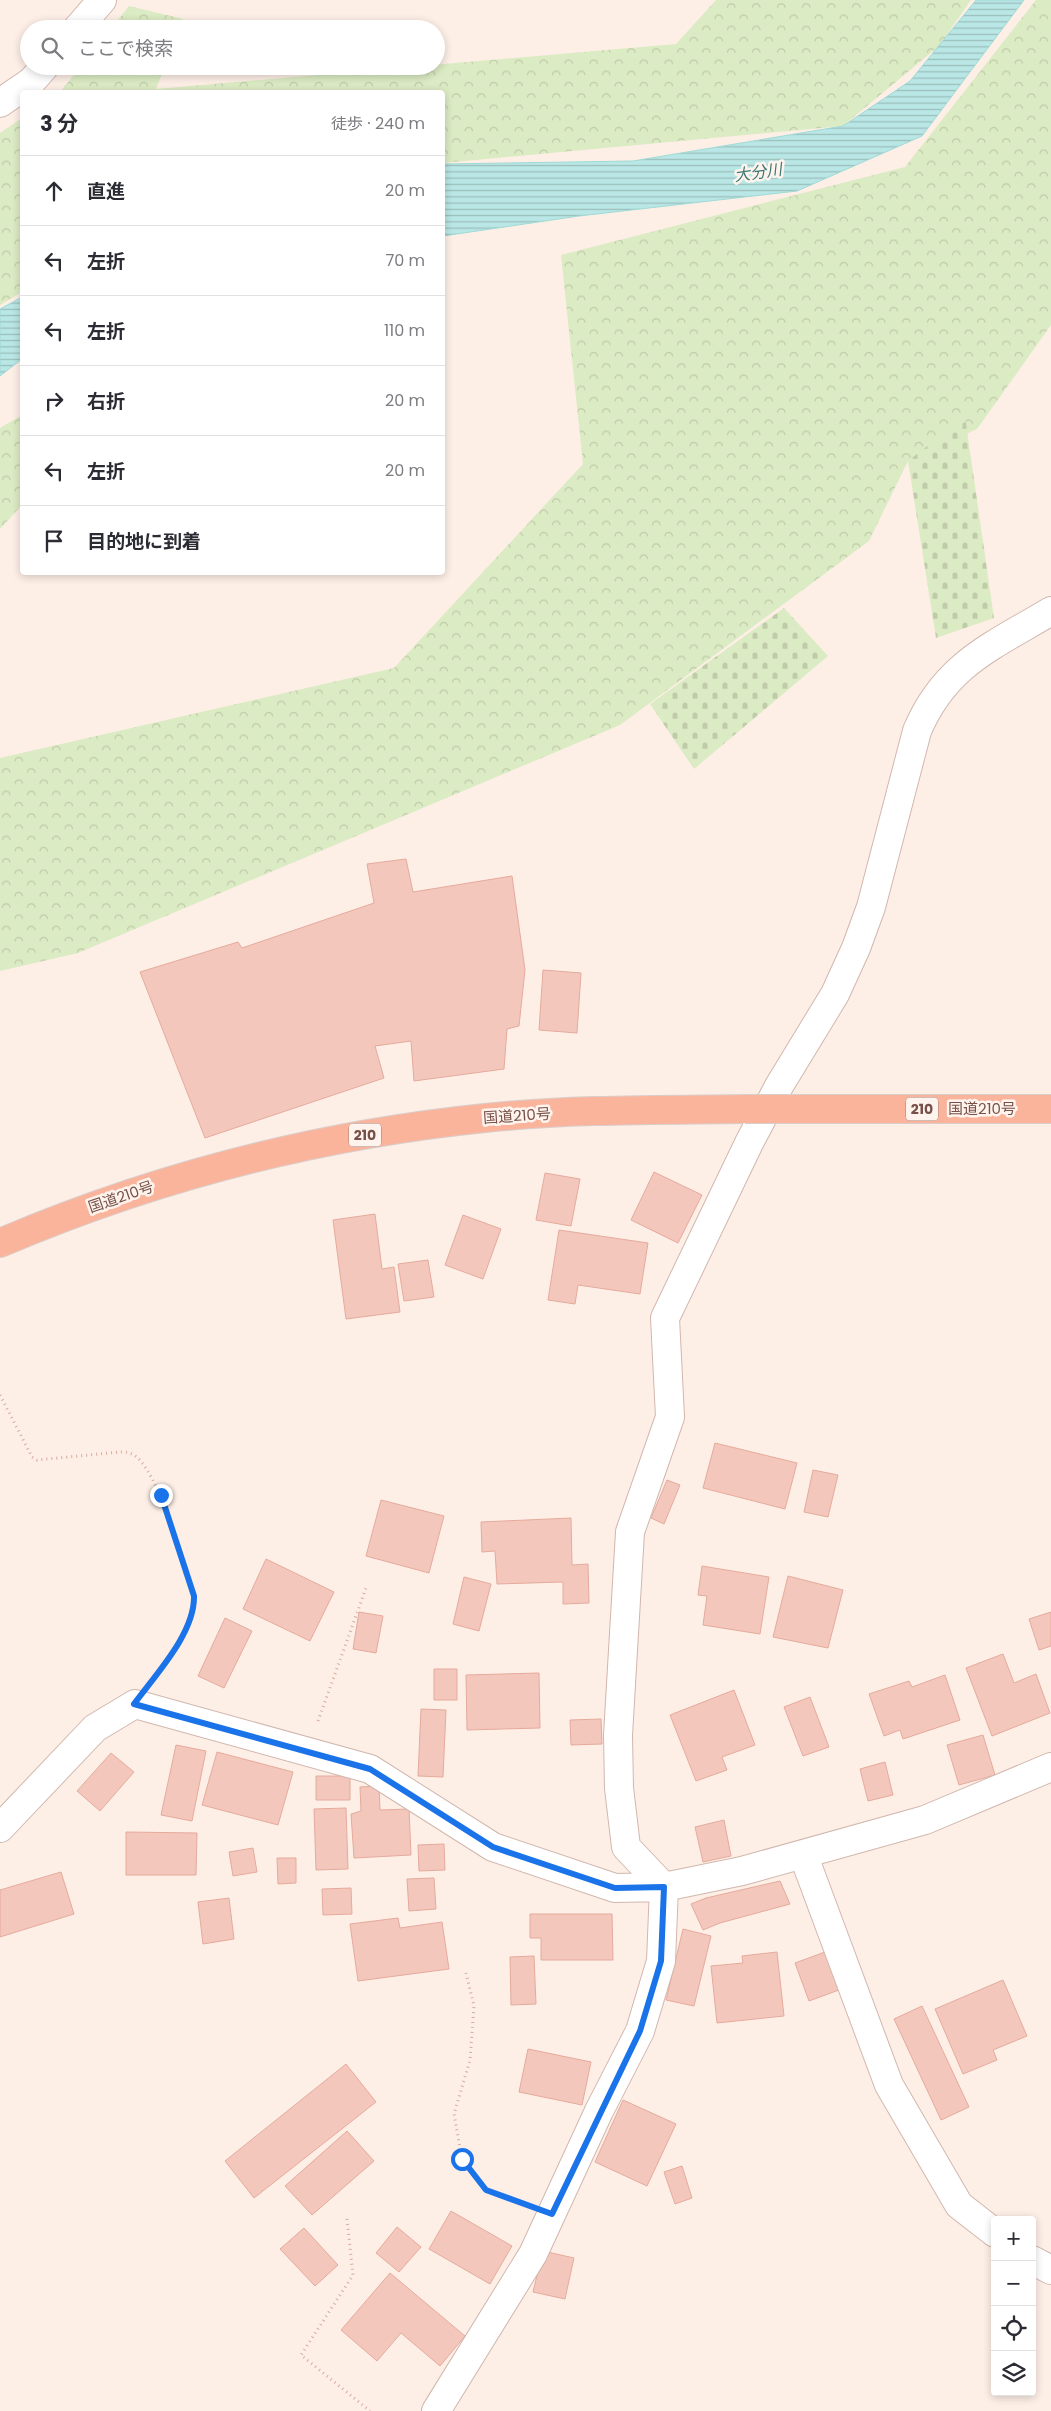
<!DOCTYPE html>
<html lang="ja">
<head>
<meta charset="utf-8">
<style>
  :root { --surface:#fff; --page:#f7f7f7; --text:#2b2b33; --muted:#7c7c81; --line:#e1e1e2 }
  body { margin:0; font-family:Poppins,"Noto Sans JP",sans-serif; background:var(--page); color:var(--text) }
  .controls { position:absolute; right:15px; bottom:15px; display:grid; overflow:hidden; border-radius:5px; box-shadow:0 2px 8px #0003 }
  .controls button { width:45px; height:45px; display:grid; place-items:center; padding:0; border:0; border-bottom:1px solid var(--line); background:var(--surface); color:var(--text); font:25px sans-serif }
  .stop { position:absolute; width:15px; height:15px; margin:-11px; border:4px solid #1a73e8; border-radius:50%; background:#fff }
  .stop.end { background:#1a73e8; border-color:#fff; box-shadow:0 1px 5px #0008 }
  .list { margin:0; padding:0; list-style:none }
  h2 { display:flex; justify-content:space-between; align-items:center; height:65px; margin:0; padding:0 20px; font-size:21px }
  h2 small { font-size:16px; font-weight:400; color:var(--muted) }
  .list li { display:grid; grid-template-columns:32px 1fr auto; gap:15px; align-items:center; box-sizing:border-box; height:70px; padding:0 20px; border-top:1px solid var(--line) }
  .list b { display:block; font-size:19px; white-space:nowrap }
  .list em { font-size:16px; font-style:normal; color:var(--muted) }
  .icon { flex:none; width:28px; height:28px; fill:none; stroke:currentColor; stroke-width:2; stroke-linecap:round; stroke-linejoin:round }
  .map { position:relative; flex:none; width:1051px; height:2411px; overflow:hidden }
  .search { position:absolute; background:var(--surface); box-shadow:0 2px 8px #0003; left:20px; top:20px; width:425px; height:55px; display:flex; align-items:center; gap:12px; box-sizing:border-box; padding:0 18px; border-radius:28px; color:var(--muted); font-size:19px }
  .panel { position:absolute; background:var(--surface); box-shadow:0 2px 8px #0003; left:20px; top:90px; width:425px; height:485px; border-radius:5px }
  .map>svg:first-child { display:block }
  .forest { fill:url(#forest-crowns) }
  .cemetery { fill:url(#cemetery-stones) }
  .water { fill:url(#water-rules); stroke:#9fdad7 }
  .building { fill:#f3c7bc; stroke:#e6aa9c }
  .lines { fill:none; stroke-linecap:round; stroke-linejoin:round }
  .minor-casing { stroke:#d1b7ae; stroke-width:30 }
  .trunk-casing { stroke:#d9cecc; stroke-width:30 }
  .path { stroke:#d9aa9f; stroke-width:3; stroke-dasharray:1 4; stroke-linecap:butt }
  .minor { stroke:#fff; stroke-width:28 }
  .trunk { stroke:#fbb49c; stroke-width:28 }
  .trunk-bridge-casing { stroke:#d9cecc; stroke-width:30; stroke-linecap:butt }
  .trunk-bridge { stroke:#fbb49c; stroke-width:28 }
  .route { stroke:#1a73e8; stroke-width:6 }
  .labels { text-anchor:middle; stroke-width:5; stroke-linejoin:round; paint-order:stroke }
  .shield { fill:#fff4ed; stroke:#a0827a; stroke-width:1 }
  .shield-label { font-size:14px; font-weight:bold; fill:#775149 }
  .street-label { font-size:15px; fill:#775149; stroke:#fff4ed }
  .water-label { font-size:16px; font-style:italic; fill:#3a7674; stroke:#fff4ed }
</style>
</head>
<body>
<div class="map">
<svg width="1051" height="2411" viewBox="0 0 1051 2411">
  <defs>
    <pattern id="forest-crowns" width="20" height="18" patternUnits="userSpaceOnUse" patternTransform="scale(1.25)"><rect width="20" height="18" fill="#dbebc3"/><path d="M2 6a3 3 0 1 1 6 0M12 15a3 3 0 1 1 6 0" fill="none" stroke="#c0cba9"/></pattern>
    <pattern id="cemetery-stones" width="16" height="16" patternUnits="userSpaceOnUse" patternTransform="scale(1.25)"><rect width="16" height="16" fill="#dbebc3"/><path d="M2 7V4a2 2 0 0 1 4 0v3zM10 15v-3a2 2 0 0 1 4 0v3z" fill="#c0cba9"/></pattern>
    <pattern id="water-rules" width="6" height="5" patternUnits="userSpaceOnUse" patternTransform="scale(1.25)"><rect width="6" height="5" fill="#b9e7e5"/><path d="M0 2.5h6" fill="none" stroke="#9bbebc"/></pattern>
  </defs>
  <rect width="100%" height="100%" fill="#fdefe6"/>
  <!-- forest -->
  <path class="forest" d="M716 0H971L939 46 843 126 443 163 442 92H60L81 66H165L156 89 676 44Z
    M1036 0H1051V325L977 429 908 461 869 541 620 725 78 953 0 971V758L394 668 583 464 561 255 905 167Z
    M129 6 183 19 179 29H111Z
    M22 118V292L0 305V133Z
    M22 415V505L0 529V428Z"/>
  <!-- cemetery -->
  <path class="cemetery" d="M965 417 994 618 936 638 908 461Z
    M784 608 828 656 694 769 650 704Z"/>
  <!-- water -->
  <path class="water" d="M976 0H1024L922 136 797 191 579 216 443 236V164L633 161 843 126 910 81Z
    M22 297V359L0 376V309Z"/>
  <!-- building -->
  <path class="building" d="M406 859 413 892 512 876 525 970 519 1026 507 1029 504 1069 414 1081 411 1041 375 1046 384 1078 205 1138 140 972 238 942 242 948 374 903 367 864Z
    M543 970 581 973 577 1033 539 1030Z
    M654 1172 702 1195 678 1243 631 1220Z
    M545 1173 580 1179 571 1226 536 1220Z
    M375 1214 382 1269 394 1267 400 1312 346 1319 333 1220Z
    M463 1215 501 1229 483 1279 445 1265Z
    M559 1230 648 1243 640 1294 578 1285 575 1304 548 1300Z
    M428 1260 434 1297 404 1301 398 1264Z
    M715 1443 797 1463 785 1509 703 1488Z
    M813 1470 838 1475 828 1517 804 1512Z
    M667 1480 680 1485 664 1524 651 1518Z
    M381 1500 444 1516 429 1573 366 1556Z
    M571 1518 572 1565 588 1564 589 1603 563 1604V1582L497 1584 495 1551 482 1552 481 1522Z
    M266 1559 334 1592 310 1641 243 1609Z
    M702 1566 769 1577 760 1634 703 1625 707 1596 698 1595Z
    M788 1576 843 1590 828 1648 773 1637Z
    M464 1577 491 1584 479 1631 453 1624Z
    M359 1612 383 1616 376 1653 353 1649Z
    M1051 1612V1646L1039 1650 1029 1619Z
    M225 1618 252 1631 224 1688 198 1676Z
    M1003 1654 1014 1683 1036 1674 1050 1713 992 1736 966 1668Z
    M434 1669H457V1700H434Z
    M539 1673 540 1728 467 1730 466 1675Z
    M945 1675 960 1720 903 1739 900 1730 884 1736 869 1694 909 1681 912 1687Z
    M734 1690 755 1745 722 1757 727 1770 696 1781 670 1715Z
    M810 1697 829 1747 803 1756 784 1707Z
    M421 1709 446 1710 443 1777 418 1776Z
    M601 1719 602 1744 571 1745 570 1720Z
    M983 1735 995 1775 959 1785 947 1745Z
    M176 1745 206 1751 192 1821 161 1815Z
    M217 1752 293 1772 278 1825 202 1805Z
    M111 1753 134 1772 100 1811 77 1791Z
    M885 1762 893 1795 868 1801 860 1769Z
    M316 1776H350V1800H316Z
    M379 1786 380 1810 409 1809 411 1855 354 1858 351 1814 361 1811 360 1787Z
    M346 1808 348 1869 316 1870 314 1809Z
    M724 1820 731 1856 703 1862 695 1827Z
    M126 1832 197 1833 196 1875H126Z
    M444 1844 445 1870 419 1871 418 1845Z
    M253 1848 257 1872 233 1876 229 1852Z
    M277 1858H296V1883L278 1884Z
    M61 1872 74 1914 0 1937V1890Z
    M434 1878 436 1909 409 1911 407 1879Z
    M780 1881 790 1904 720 1923 703 1930 691 1904 706 1898Z
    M351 1888 352 1914 323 1915 322 1889Z
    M229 1898 234 1939 203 1944 198 1902Z
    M530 1914H612L613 1960H541V1938H530Z
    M398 1918 400 1928 442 1922 449 1969 358 1981 350 1924Z
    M683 1929 711 1936 694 2006 666 2000Z
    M777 1952 784 2016 717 2023 711 1966 743 1963 742 1956Z
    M825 1952 839 1990 809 2001 795 1963Z
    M534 1956 536 2004 511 2005 510 1957Z
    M1003 1980 1027 2036 993 2050 997 2060 963 2074 935 2009Z
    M922 2006 969 2107 941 2120 894 2019Z
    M528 2049 591 2062 582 2105 519 2092Z
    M346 2064 376 2102 254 2198 225 2161Z
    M623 2100 676 2124 647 2186 595 2162Z
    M347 2131 374 2161 312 2215 285 2186Z
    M682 2166 692 2198 675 2204 664 2172Z
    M451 2211 512 2246 490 2284 429 2249Z
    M397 2227 421 2247 399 2272 376 2253Z
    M304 2228 338 2265 315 2286 280 2249Z
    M543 2251 574 2258 565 2299 533 2292Z
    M390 2273 465 2336 440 2366 401 2333 377 2361 341 2330Z"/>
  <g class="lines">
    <!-- minor casing -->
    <g class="minor-casing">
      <path id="minor" d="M77 29 102 0
        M0 103 32 81 45 66
        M0 1828 95 1728 135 1704 370 1769 493 1847 615 1888 664 1887 742 1871 925 1820 1051 1767
        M803 1854 889 2085 959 2205 995 2233
        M1032 2260 1051 2270
        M436 2411 533 2254 599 2111 640 2031 661 1961 664 1887 626 1847 619 1788 618 1735 630 1532 670 1417 665 1318 749 1143 779 1086 835 994 856 948 871 907 917 731C945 664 993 646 1051 611"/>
    </g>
    <!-- trunk casing -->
    <g class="trunk-casing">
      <path id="trunk" d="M793 1109H1051
        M0 1243C155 1177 318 1135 485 1118 571 1109 659 1110 745 1109"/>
    </g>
    <!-- path -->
    <path class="path" d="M0 1395 32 1457 37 1460 120 1452C123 1452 128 1452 132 1454 158 1466 184 1567 194 1596 195 1627 171 1652 154 1677
      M318 1721 366 1588
      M466 1973 474 2006 470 2060 454 2114 462 2159 486 2191 521 2203
      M347 2219 353 2275 301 2355 370 2411"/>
    <!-- minor -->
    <use href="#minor" class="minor"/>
    <!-- trunk -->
    <use href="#trunk" class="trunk"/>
    <!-- trunk-bridge casing -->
    <g class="trunk-bridge-casing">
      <path id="trunk-bridge" d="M745 1109H793"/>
    </g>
    <!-- trunk-bridge -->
    <use href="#trunk-bridge" class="trunk-bridge"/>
  </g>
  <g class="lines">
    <!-- route -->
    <path class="route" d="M161 1495 194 1596C195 1633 156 1674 134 1704L370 1769 493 1847 615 1888 664 1887 661 1961 640 2031 552 2214 486 2190 462 2159"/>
  </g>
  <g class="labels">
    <!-- shield labels -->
    <g class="shield">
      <rect x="906" y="1097.5" width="32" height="23" rx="4"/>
      <rect x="349" y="1123.5" width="32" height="23" rx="4"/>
    </g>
    <g class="shield-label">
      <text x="922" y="1114">210</text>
      <text x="365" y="1140">210</text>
    </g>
    <!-- street labels -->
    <g class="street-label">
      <text x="982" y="1114">国道210号</text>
      <text transform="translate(517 1116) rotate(-4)" y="5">国道210号</text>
      <text transform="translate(121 1197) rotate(-19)" y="5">国道210号</text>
    </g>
    <!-- water labels -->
    <g class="water-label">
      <text transform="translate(758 172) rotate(-8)" y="6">大分川</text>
    </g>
  </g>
</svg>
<div class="controls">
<button>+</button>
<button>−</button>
<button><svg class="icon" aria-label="locate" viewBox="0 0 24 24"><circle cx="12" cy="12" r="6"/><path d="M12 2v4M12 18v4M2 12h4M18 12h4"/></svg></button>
<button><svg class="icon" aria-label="layers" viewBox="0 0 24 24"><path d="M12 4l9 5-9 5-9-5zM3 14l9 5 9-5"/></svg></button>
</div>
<div class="stop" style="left:462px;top:2159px"></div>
<div class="stop end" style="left:161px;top:1495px"></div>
<div class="search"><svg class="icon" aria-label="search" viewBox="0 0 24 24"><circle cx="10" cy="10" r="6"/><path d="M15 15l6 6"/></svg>ここで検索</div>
<section class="panel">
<h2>3 分<small>徒歩 · 240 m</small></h2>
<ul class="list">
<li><svg class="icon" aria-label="ahead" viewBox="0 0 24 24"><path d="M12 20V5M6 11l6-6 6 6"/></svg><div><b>直進</b></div><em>20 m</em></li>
<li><svg class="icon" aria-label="left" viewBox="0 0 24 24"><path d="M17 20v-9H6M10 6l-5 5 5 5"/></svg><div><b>左折</b></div><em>70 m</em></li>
<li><svg class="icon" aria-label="left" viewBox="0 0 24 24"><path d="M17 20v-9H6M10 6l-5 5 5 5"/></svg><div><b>左折</b></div><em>110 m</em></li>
<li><svg class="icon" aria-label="right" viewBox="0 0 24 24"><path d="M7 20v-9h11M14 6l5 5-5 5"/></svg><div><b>右折</b></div><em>20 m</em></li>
<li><svg class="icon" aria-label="left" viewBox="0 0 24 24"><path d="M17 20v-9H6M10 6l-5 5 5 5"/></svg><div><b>左折</b></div><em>20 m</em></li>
<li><svg class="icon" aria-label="arrive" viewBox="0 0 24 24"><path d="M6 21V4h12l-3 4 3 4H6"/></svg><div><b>目的地に到着</b></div></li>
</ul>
</section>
</div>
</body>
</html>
